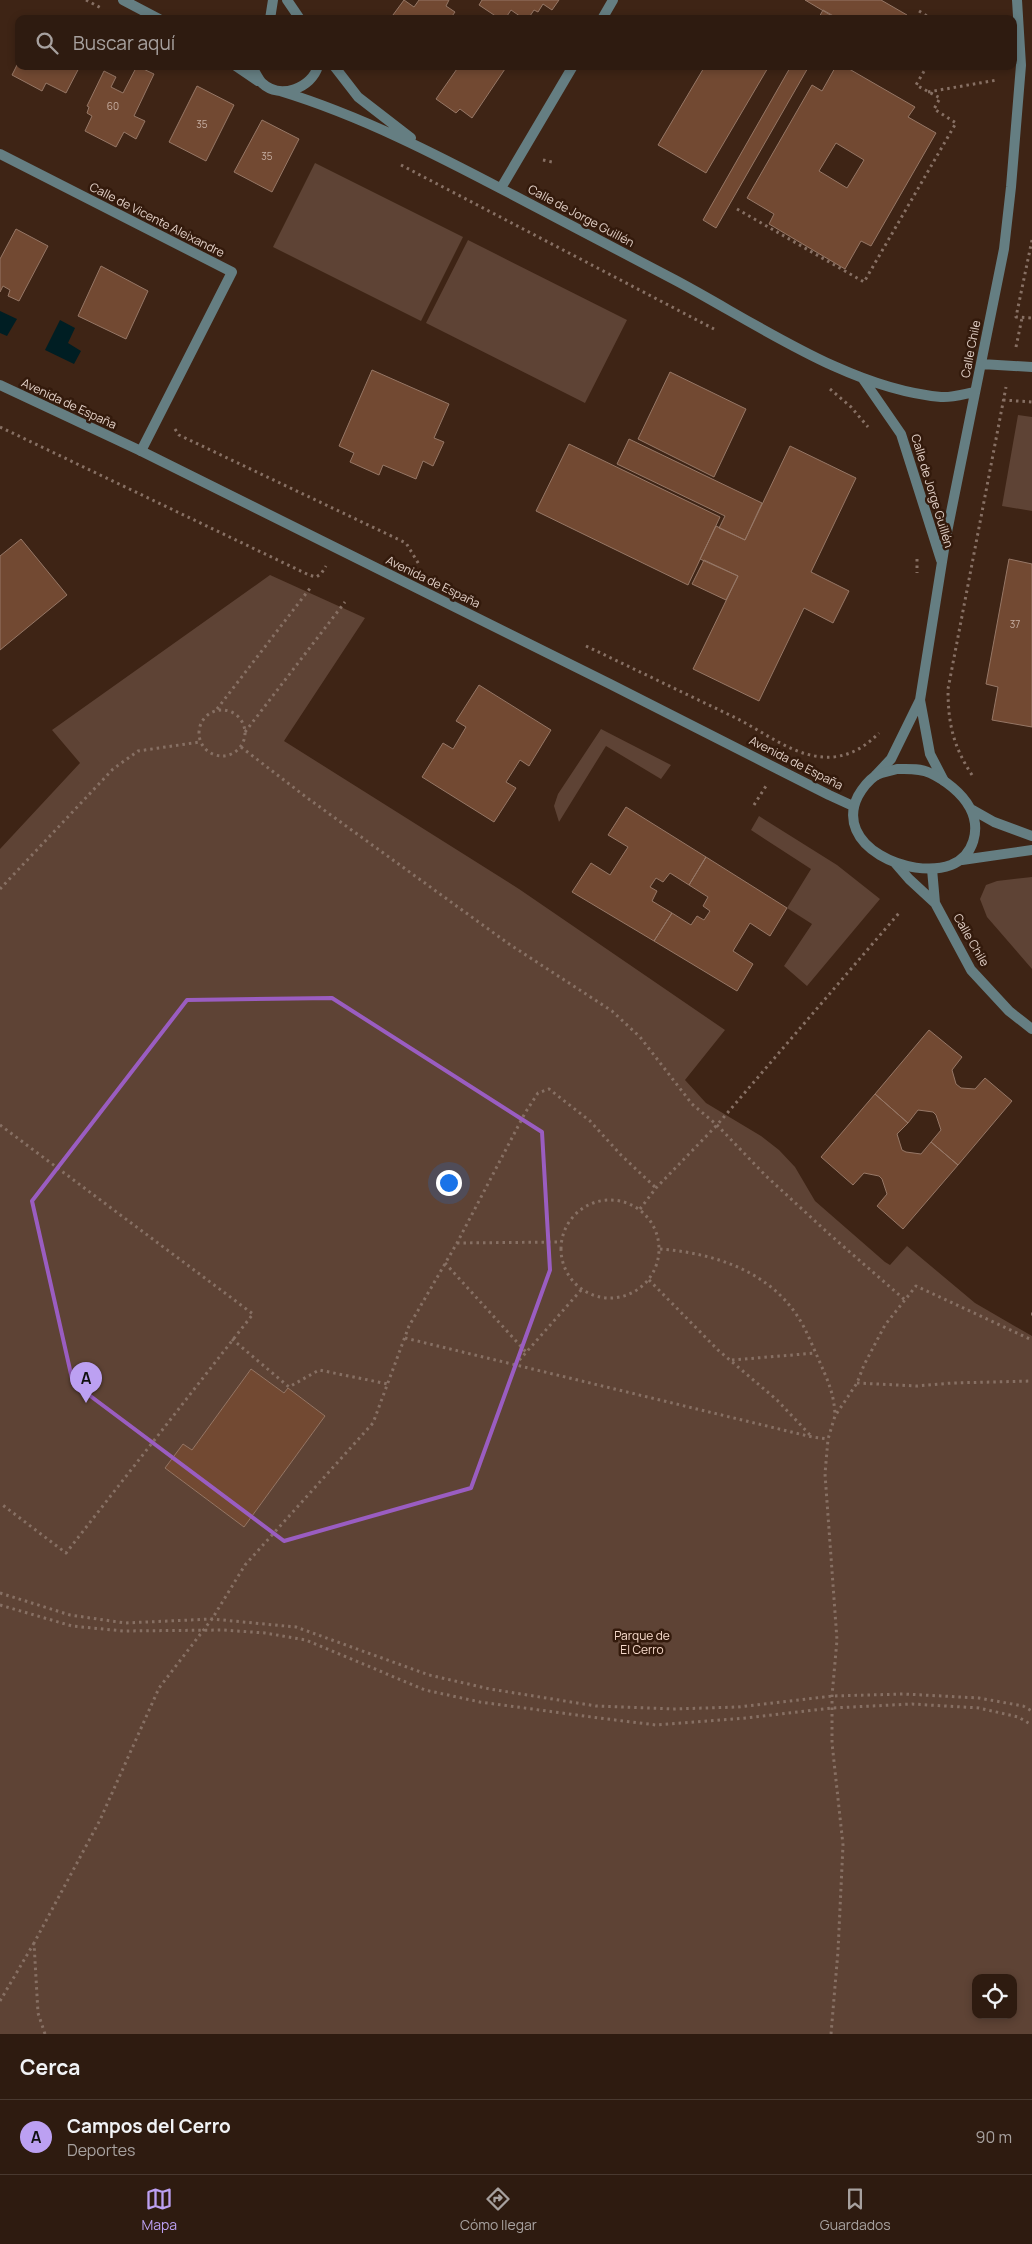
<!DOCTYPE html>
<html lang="es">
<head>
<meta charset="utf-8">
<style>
  :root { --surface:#2e1b10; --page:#362419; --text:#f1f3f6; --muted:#a7a19f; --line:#493930; --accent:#bca0f2 }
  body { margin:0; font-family:Manrope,sans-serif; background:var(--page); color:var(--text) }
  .controls { position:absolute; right:15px; bottom:15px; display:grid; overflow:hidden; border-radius:10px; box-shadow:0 2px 8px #0003 }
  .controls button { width:45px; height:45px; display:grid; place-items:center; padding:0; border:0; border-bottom:1px solid var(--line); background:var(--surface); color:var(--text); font:25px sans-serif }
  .you { position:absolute; left:448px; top:1182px; width:18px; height:18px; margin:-12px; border:4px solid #fff; border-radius:50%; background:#1a73e8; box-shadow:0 0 0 8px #1a73e833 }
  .badge { display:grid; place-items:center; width:32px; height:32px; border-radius:50%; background:var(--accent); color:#111; font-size:16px; font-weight:700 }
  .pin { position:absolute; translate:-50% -41px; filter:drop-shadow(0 1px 2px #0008) }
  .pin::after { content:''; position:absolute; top:26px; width:18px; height:15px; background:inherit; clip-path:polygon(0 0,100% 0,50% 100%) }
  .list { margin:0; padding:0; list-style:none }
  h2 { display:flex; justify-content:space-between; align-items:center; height:65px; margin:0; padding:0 20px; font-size:21px }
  h2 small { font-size:16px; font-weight:400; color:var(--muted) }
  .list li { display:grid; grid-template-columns:32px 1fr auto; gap:15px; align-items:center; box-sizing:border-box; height:75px; padding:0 20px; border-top:1px solid var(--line) }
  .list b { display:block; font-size:19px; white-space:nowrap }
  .list p { margin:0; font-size:16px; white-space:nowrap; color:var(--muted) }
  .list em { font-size:16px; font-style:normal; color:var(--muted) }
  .icon { flex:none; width:28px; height:28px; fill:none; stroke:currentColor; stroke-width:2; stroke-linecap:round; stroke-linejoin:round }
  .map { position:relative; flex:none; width:1032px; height:2034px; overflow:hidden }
  .search { position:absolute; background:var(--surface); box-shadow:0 2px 8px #0003; left:15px; right:15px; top:15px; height:55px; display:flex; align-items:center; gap:12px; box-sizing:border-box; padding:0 18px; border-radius:10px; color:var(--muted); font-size:19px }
  .sheet { height:140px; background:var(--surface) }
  nav { display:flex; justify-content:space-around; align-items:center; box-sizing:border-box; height:70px; border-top:1px solid var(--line); background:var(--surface); font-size:14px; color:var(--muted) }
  nav a { display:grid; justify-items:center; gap:2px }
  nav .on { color:var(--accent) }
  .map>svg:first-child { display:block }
  .green { fill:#5e4335; fill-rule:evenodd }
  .water { fill:#001e23 }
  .building { fill:#724932; stroke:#967766; fill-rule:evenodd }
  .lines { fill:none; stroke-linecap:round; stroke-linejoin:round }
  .path { stroke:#877064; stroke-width:3; stroke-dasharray:2.5 4; stroke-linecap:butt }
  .minor { stroke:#657e82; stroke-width:10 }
  .tertiary { stroke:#657e82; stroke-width:10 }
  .marked { fill:none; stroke:#9a5dc1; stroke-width:4; stroke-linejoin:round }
  .labels { text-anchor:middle; stroke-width:5; stroke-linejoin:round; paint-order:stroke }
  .number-label { font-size:10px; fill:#c6aea2 }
  .street-label { font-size:12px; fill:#e2d0c7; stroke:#331a0c }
  .park-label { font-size:12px; fill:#f9dccd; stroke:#331a0c }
</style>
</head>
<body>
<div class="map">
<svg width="1032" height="2034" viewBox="0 0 1032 2034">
  <rect width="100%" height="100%" fill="#3e2415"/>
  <!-- green -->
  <path class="green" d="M315 163 463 237 421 321 273 247Z
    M468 240 627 320 585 403 426 323Z
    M1018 415 1032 417V511L1002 506Z
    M270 575 365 618 284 741 519 889 725 1030 685 1080 706 1103 761 1136 779 1150 795 1167 815 1201 885 1262 890 1265 907 1246 975 1303 1032 1336V2034H0V849L80 763 52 730ZM251 1369 284 1393 288 1388 325 1416 244 1527 165 1468 183 1444 192 1450ZM976 1978H1013V2015H976Z
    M601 729 671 765 661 779 606 746 559 822 554 806 558 794Z
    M759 816 837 865 880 899 807 986 784 966 812 924 787 908 811 869 751 830Z
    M1032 877V969L987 917 980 899 986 885 997 881Z"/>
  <!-- water -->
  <path class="water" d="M0 311 17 319 7 336 0 333Z
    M60 320 75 328 68 343 81 351 74 364 45 350Z"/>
  <!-- building -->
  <path class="building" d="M404 0 414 7 419 0H449L446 6 455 12 450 19H390Z
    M482 0H559L552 10 543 4 538 12 534 10 528 19H524L511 10 505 19H500L479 5Z
    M805 0H881L907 15 905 19H837Z
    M823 10 837 18V19H818Z
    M19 61V66H80L66 93 46 83 42 91 12 75Z
    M137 66 154 74 134 116 145 121 136 139 124 132 116 147 85 131 92 116 87 113 89 107 87 106 104 71 116 77 111 87 123 93Z
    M459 66H507L472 118 460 109 456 113 436 99Z
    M705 66H769L706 173 658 145Z
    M791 66H809L716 228 703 220Z
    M836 66H844L915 107 908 117 936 133 871 246 861 241 845 269 769 224 774 214 747 198 812 85 822 91ZM836 143 864 160 847 188 819 171Z
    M197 86 234 105 206 161 169 142Z
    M262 120 299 139 272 192 234 172Z
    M16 229 48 246 19 301 8 296 10 290 3 286 0 292V259Z
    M101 266 148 291 126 339 78 316Z
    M372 370 449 404 434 438 444 442 433 466 423 461 416 479 383 465 379 475 350 462 354 453 339 446Z
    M670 372 746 409 714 477 638 439Z
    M629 439 762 503 745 540 719 528 725 516 617 464Z
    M569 444 720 517 688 585 536 511Z
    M790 446 856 478 811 572 849 591 833 623 804 608 759 701 693 669 738 576 700 559 716 526 745 540Z
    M21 539 67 595 0 650V556Z
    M1009 559 1032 564V727L992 720 998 687 986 684Z
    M704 560 738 576 726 600 692 584Z
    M479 685 551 730 529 766 520 760 506 782 516 788 494 822 422 777 443 743 453 749 466 727 456 721Z
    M626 807 706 857 689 885 670 873 663 882 656 878 650 887 657 891 652 901 672 913 654 941 572 892 591 863 610 875 628 847 608 835Z
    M706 857 787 908 770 936 750 923 733 951 753 964 737 991 654 941 672 913 691 925 697 916 704 920 710 911 703 906 708 897 689 885Z
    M929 1030 962 1057 952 1070 956 1084 961 1088 975 1089 985 1078 1012 1101 958 1165 931 1142 941 1130 936 1115 933 1112 918 1110 908 1123 875 1094Z
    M875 1094 908 1123 897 1134 902 1150 906 1152 921 1154 931 1142 958 1165 903 1229 877 1206 887 1194 882 1179 879 1176 864 1173 853 1185 821 1157Z
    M251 1369 284 1393 288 1388 325 1416 244 1527 165 1468 183 1444 192 1450Z"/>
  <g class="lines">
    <!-- path -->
    <path class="path" d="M86 0 103 9
      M919 11 932 19
      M928 92 997 80
      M543 160 552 162
      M401 165 714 329
      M737 209 864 282 956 123 934 109 940 98 916 85 927 66
      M1032 240 1016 317 1032 318
      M1016 347 1022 318
      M830 389 851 407 868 427
      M1003 400 1032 402
      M0 427 309 575 316 577 321 574 326 566
      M175 429 179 435 406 543 420 566
      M917 559V573
      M586 646C636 670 686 694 736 718 766 733 798 760 833 757 852 755 866 746 879 733
      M217 709 311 587
      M199 733a23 23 0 1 1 46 0a23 23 0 1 1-46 0Z
      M245 732 345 602
      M241 747 306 797 509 944 612 1011 640 1037 692 1104 717 1125 765 1175 828 1233 905 1300
      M972 775C953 746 948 723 948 689L1006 387
      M754 805 766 786
      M0 889 113 769 138 751 200 742
      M0 1125 253 1314 66 1553 0 1503
      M561 1249a49 49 0 1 1 98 0a49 49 0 1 1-98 0Z
      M640 1209 656 1188 717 1125 899 913
      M457 1243 561 1242
      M660 1249C712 1253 768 1270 798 1317 806 1329 812 1345 818 1358 827 1379 834 1392 835 1415
      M445 1263 526 1352
      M649 1280 718 1350 777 1400 812 1437
      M1031 1314H1032
      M405 1338 812 1437 828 1439
      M232 1339 289 1387 319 1370 388 1384
      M732 1360 816 1353
      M515 1365 582 1289
      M857 1383 917 1386 952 1383 1032 1381
      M0 1593 70 1615 125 1623 212 1619 296 1627 429 1675 490 1689 596 1706 673 1709 738 1707 832 1696 904 1694 979 1698 1023 1706 1032 1711
      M0 1605 72 1626 123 1631 224 1630 265 1633 306 1640 425 1690 480 1702 599 1718 656 1725 746 1718 832 1708 912 1704 979 1708 1018 1717 1032 1725
      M0 2001 34 1943
      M45 2034 38 2013 34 1943 100 1820 159 1688 212 1619 245 1565 373 1423 409 1326 457 1243 525 1113 538 1093 549 1089 590 1121 621 1155 656 1188
      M831 2034 838 1951 843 1845 832 1743V1696L837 1640 825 1474 828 1439 835 1416 857 1383 864 1365 885 1325 916 1286 1032 1340"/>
    <!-- minor -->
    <path class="minor" d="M123 0 159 19
      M287 0 300 19
      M270 19 273 0
      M602 19 613 0
      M236 66 258 81
      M251 66C255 71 258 79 262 83 280 100 312 88 318 66
      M334 66 358 97 411 138
      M280 91C362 116 439 156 515 196 568 224 622 252 675 280 756 323 849 389 941 397 952 398 964 394 975 392
      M0 154 232 272 141 451
      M501 188 573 66
      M981 364 1032 367
      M863 379 901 434 941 560
      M920 700 930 754 944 781
      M876 775 891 759 920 700 946 537 1004 249 1011 187 1021 65 1017 0
      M896 864 909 879 935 903 971 970 1009 1011 1032 1029
      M932 869 935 903"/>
    <!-- tertiary -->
    <path class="tertiary" d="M0 385 141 451 610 684 829 795 853 806
      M897 769C907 769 920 768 930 773 945 780 962 793 970 808 981 829 974 856 951 865 910 880 833 846 858 796 862 789 868 781 875 776 881 772 890 771 897 769Z
      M971 809 994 822 1032 836
      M962 860 1032 850"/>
  </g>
  <!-- marked area -->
  <path class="marked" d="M332 998 542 1132 550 1270 471 1488 284 1541 73 1383 32 1201 187 1000Z"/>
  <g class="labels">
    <!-- number labels -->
    <g class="number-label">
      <text x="113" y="110">60</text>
      <text x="202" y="128">35</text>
      <text x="267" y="160">35</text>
      <text x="1015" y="628">37</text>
    </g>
    <!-- street labels -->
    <g class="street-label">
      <text transform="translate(581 216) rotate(28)" y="4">Calle de Jorge Guillén</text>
      <text transform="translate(157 220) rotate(27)" y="4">Calle de Vicente Aleixandre</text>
      <text transform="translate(971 349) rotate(-79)" y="4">Calle Chile</text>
      <text transform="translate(69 404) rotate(25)" y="4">Avenida de España</text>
      <text transform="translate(932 491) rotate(73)" y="4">Calle de Jorge Guillén</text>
      <text transform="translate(433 582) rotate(26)" y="4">Avenida de España</text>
      <text transform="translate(796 763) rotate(27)" y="4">Avenida de España</text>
      <text transform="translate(971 940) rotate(60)" y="4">Calle Chile</text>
    </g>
    <!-- park labels -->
    <g class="park-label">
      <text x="642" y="1640">Parque de<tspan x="642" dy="14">El Cerro</tspan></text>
    </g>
  </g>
</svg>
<div class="controls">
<button><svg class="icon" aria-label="locate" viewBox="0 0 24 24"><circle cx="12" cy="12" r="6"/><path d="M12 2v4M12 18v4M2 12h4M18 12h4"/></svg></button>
</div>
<div class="you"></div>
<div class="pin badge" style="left:86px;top:1403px">A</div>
<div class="search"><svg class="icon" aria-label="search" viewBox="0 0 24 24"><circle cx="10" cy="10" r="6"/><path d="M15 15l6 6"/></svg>Buscar aquí</div>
</div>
<section class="sheet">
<h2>Cerca<small></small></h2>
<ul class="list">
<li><span class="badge">A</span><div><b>Campos del Cerro</b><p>Deportes</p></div><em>90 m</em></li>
</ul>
</section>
<nav>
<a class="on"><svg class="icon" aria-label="map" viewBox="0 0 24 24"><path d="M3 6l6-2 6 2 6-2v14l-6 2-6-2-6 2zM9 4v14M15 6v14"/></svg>Mapa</a>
<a><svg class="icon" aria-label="directions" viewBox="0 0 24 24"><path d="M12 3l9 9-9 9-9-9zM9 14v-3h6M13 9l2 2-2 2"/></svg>Cómo llegar</a>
<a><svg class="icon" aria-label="saved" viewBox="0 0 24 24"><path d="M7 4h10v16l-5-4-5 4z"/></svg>Guardados</a>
</nav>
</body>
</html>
